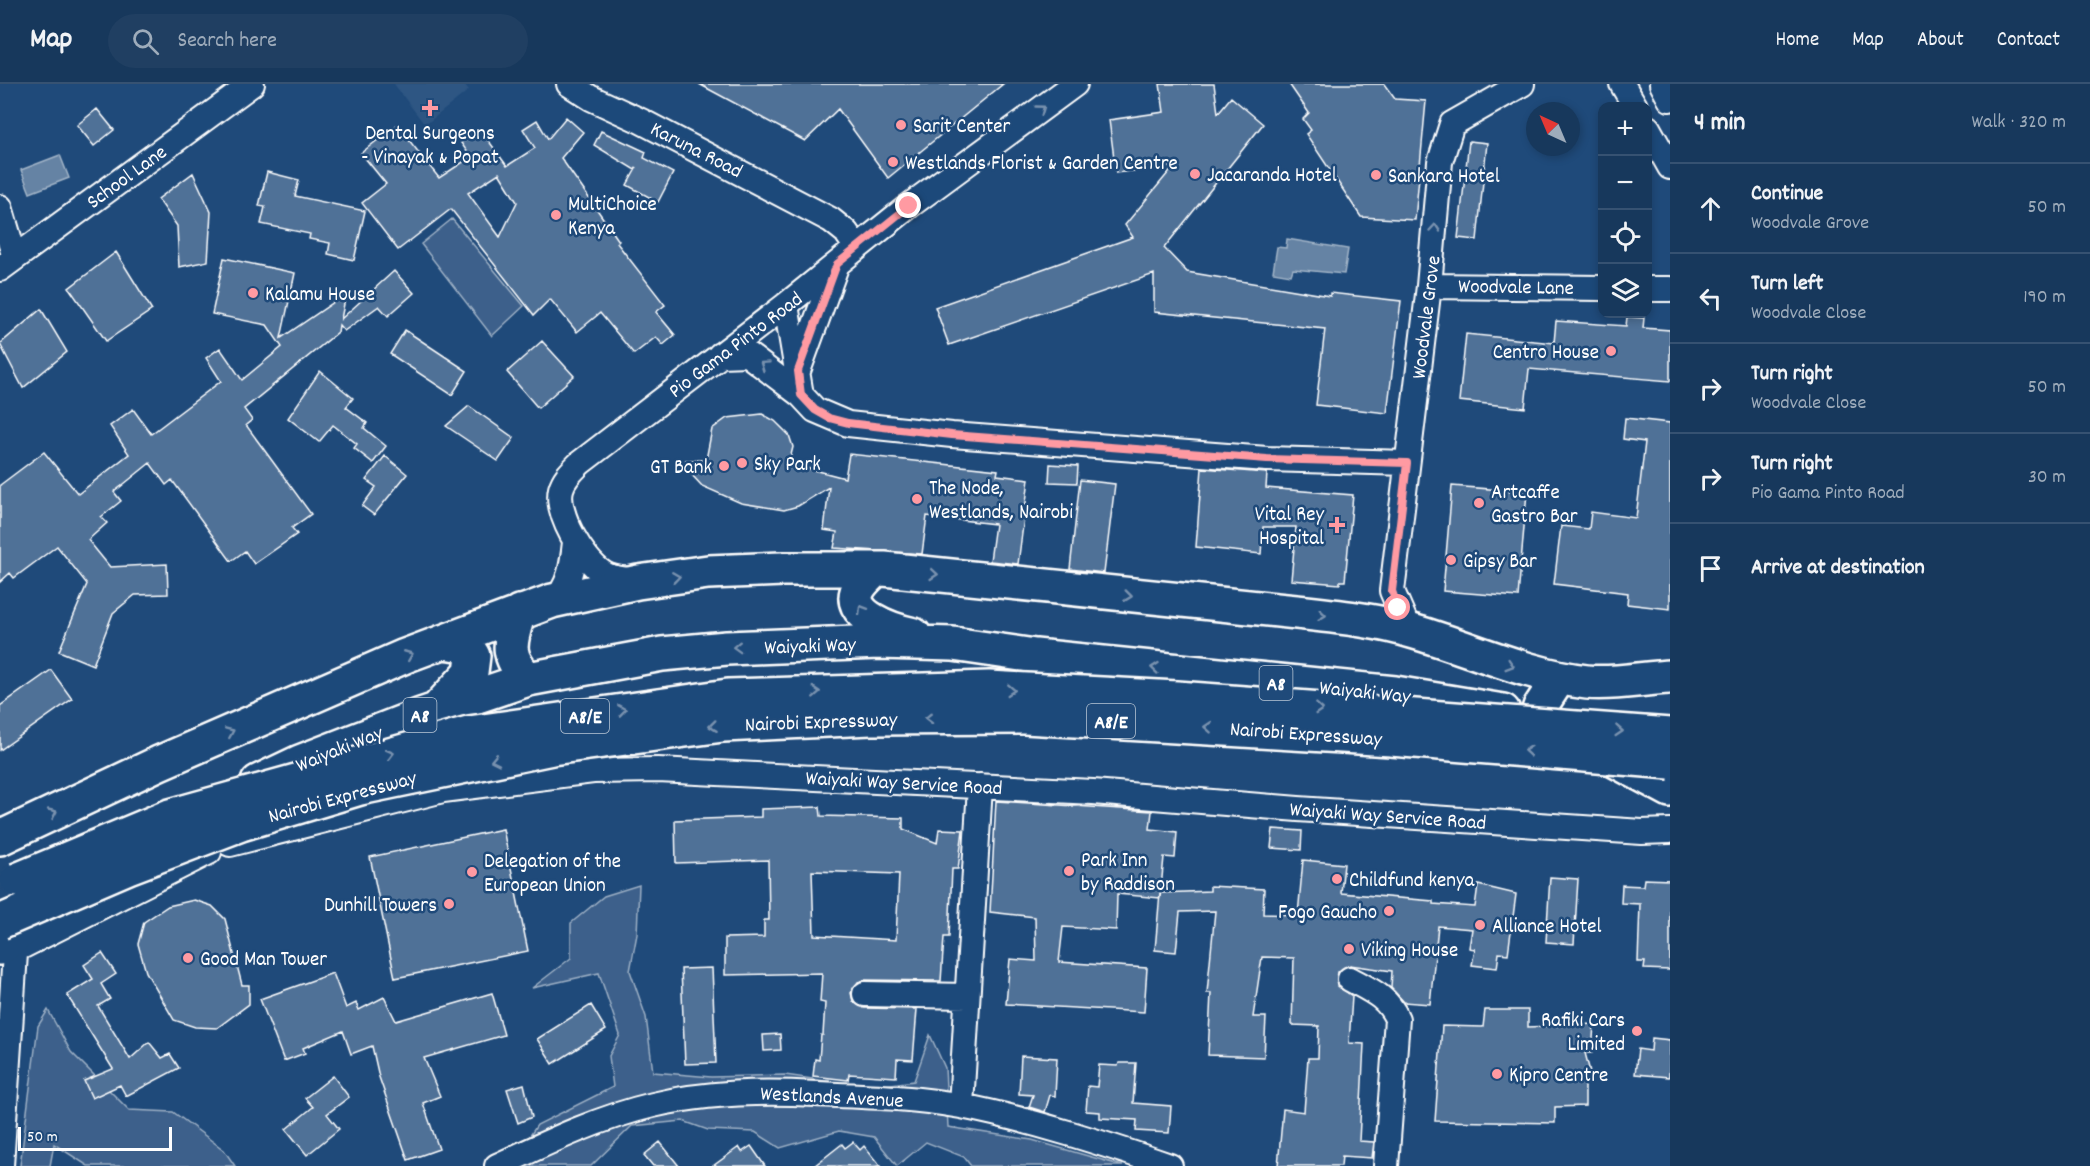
<!DOCTYPE html>
<html lang="en">
<head>
<meta charset="utf-8">
<style>
  :root { --surface:#17385c; --page:#203f62; --text:#f1f3f6; --muted:#9eacbb; --line:#365272 }
  body { margin:0; font-family:Dekko,sans-serif; background:var(--page); color:var(--text) }
  .controls { position:absolute; right:18px; top:18px; display:grid; overflow:hidden; border-radius:12px; box-shadow:0 3px 9px #0003 }
  .controls button { width:54px; height:54px; display:grid; place-items:center; padding:0; border:0; border-bottom:2px solid var(--line); background:var(--surface); color:var(--text); font:30px sans-serif }
  .compass { position:absolute; left:1526px; top:18px; width:54px; height:54px; border-radius:50%; background:var(--surface); box-shadow:0 3px 9px #0003; rotate:316deg }
  .scale { position:absolute; left:18px; bottom:15px; width:154px; box-sizing:border-box; padding-left:6px; border:3px solid #fff; border-top:0; font-size:16px; line-height:21px; white-space:nowrap; color:#fff; -webkit-text-stroke:4px #1f4a7a; paint-order:stroke }
  .stop { position:absolute; width:18px; height:18px; margin:-14px; border:4px solid #ff9aa2; border-radius:50%; background:#fff }
  .stop.end { background:#ff9aa2; border-color:#fff; box-shadow:0 2px 6px #0008 }
  .list { margin:0; padding:0; list-style:none }
  h2 { display:flex; justify-content:space-between; align-items:center; height:78px; margin:0; padding:0 24px; font-size:26px }
  h2 small { font-size:20px; font-weight:400; color:var(--muted) }
  .list li { display:grid; grid-template-columns:39px 1fr auto; gap:18px; align-items:center; box-sizing:border-box; height:90px; padding:0 24px; border-top:2px solid var(--line) }
  .list b { display:block; font-size:22px; white-space:nowrap }
  .list p { margin:0; font-size:20px; white-space:nowrap; color:var(--muted) }
  .list em { font-size:20px; font-style:normal; color:var(--muted) }
  .icon { flex:none; width:33px; height:33px; fill:none; stroke:currentColor; stroke-width:2; stroke-linecap:round; stroke-linejoin:round }
  .map { position:relative; flex:none; width:1670px; height:1082px; overflow:hidden }
  header { display:flex; align-items:center; gap:36px; box-sizing:border-box; height:84px; padding:0 30px; background:var(--surface); border-bottom:2px solid var(--line) }
  header strong { font-size:28px }
  nav { display:flex; gap:33px; margin-inline-start:auto; font-size:21px }
  .search { width:420px; height:54px; background:var(--page); display:flex; align-items:center; gap:15px; box-sizing:border-box; padding:0 21px; border-radius:33px; color:var(--muted); font-size:22px }
  main { display:flex }
  aside { flex:1; background:var(--surface) }
  .map>svg:first-child { display:block }
  .built { fill:#2e5683 }
  .green { fill:#3c618b; stroke:#9eb0c5; stroke-width:1.5 }
  .water { fill:#6583a4; stroke:#a3b5c8; stroke-width:1.5 }
  .building { fill:#507197; stroke:#fff; stroke-width:1.5; fill-rule:evenodd }
  .lines { fill:none; stroke-linecap:round; stroke-linejoin:round }
  .minor-casing { stroke:#fff; stroke-width:28 }
  .highway-casing { stroke:#fff; stroke-width:38 }
  .minor { stroke:#1f4a7a; stroke-width:24 }
  .highway { stroke:#1f4a7a; stroke-width:33 }
  .highway-bridge-casing { stroke:#fff; stroke-width:38; stroke-linecap:butt }
  .highway-bridge { stroke:#1f4a7a; stroke-width:33 }
  .oneway { stroke:#7992af }
  .route { stroke:#ff9aa2; stroke-width:8 }
  .poi-dot { fill:#ff9aa2; stroke:#1f4a7a; stroke-width:2 }
  .labels { text-anchor:middle; stroke-width:5; stroke-linejoin:round; paint-order:stroke }
  .shield { fill:#1f4a7a; stroke:#bcc9d7; stroke-width:1.5 }
  .shield-label { font-size:20px; font-weight:bold; fill:#fff }
  .poi-label { font-size:21px; fill:#fff; stroke:#1f4a7a; text-anchor:start }
  .street-label { font-size:21px; fill:#fff; stroke:#1f4a7a }
</style>
</head>
<body>
<header>
<strong>Map</strong>
<div class="search"><svg class="icon" aria-label="search" viewBox="0 0 24 24"><circle cx="10" cy="10" r="6"/><path d="M15 15l6 6"/></svg>Search here</div>
<nav><a>Home</a><a>Map</a><a>About</a><a>Contact</a></nav>
</header>
<main>
<div class="map">
<svg width="1670" height="1082" viewBox="0 0 1670 1082">
  <rect width="100%" height="100%" fill="#1f4a7a"/>
  <filter id="ink" filterUnits="userSpaceOnUse"><feTurbulence type="fractalNoise" baseFrequency=".0167" numOctaves="2"/><feDisplacementMap in="SourceGraphic" scale="12" xChannelSelector="R" yChannelSelector="G"/><feConvolveMatrix kernelMatrix="1 2 1 2 8 2 1 2 1" color-interpolation-filters="sRGB"/></filter>
  <g filter="url(#ink)">
    <!-- built -->
    <path class="built" d="M394 0H464L469 6 425 41Z"/>
    <!-- green -->
    <path class="green" d="M452 135 524 222 492 252 421 160Z
      M639 801 637 850 630 887 646 933 653 988 711 993 785 991 868 1003 914 997 930 951 945 984 948 1043 1032 1056 1123 1082H971L964 1073 926 1058 897 1082 874 1053 839 1047 780 1064 755 1048 708 1046 683 1037 632 1042 591 1082H510L537 1041 613 1003 609 972 620 951 599 889 532 904 571 874V839L604 812Z
      M48 926 71 968 129 1026 173 1028 224 1066 235 1082H88L54 1060 50 1082H20L38 942Z"/>
    <!-- water -->
    <path class="water" d="M60 71 69 94 30 109 21 86Z
      M1287 155 1348 165 1344 190 1293 185 1291 191 1273 188 1277 163 1286 164Z"/>
    <!-- building -->
    <path class="building" d="M699 0H1003L888 94 838 25 805 57Z
      M1160 0H1214L1218 29 1231 13 1263 40 1164 164 1187 188 1330 212V209L1401 217 1387 329 1316 321 1325 245 1154 228V190L949 261 935 223 1133 153 1125 141 1174 82 1116 89 1109 36 1164 28Z
      M1289 0H1384L1395 15 1426 17 1415 136 1361 133 1306 50 1311 46 1303 35 1309 29Z
      M97 25 114 46 94 62 77 41Z
      M566 33 583 48 561 74 619 157 617 159 665 221 656 228 675 251 663 261 656 253 634 270 600 229 577 248 550 215 534 231 451 125 398 166 362 119 386 100 361 69 397 41 439 94 471 73 461 59 480 45 507 82 535 64 523 45 537 36 548 55ZM499 89 517 118 500 153 468 109Z
      M601 47 646 68 644 74 673 89 658 118 627 101 637 83 635 86 594 61Z
      M1469 57 1487 59 1477 156 1458 154Z
      M267 88 299 96 295 112 365 127 354 176 328 170 330 159 309 155 310 150 261 140 265 123 259 122Z
      M193 89 211 128 208 177 179 183 177 142 158 115Z
      M116 168 152 226 106 257 69 204Z
      M224 174 295 189 281 254 346 210 341 235 394 187 414 209 388 232 379 222 344 247 339 241 338 248 244 325 252 336 246 341 311 430 292 444 297 450 254 480 245 467 231 477 172 396 166 401 150 379 114 408 121 417 101 433 107 439 88 456 110 483 167 480 168 510 135 511 113 529 93 581 59 567 87 500 57 462 14 494 10 489 0 498V401L44 368 78 410 129 370 110 342 133 325 151 350 221 297 206 274 220 264 242 296 282 263 267 241 212 230Z
      M41 225 67 268 23 304 0 260Z
      M1627 233 1644 234 1643 244 1670 246V297L1529 285 1525 324 1459 317 1466 250 1554 259 1556 237 1626 242Z
      M405 246 467 287 452 311 390 270Z
      M542 257 574 292 538 324 507 288Z
      M320 287 353 314 346 323 367 339 364 344 386 362 373 379 354 364 357 360 333 341 319 358 288 334Z
      M469 322 514 354 498 377 446 342Z
      M762 330 775 337 789 351 793 363 790 375 803 383 845 394 849 370 998 386 997 391 1029 395 1018 480 990 477 995 440 927 432 922 470 834 464 837 448 824 446 829 403 798 422 784 426 741 419 702 402 691 390 686 376H706L712 345 727 334Z
      M1625 334 1670 339V525L1627 520 1628 509 1554 500 1561 442 1589 445 1591 428 1636 434 1645 358 1623 355Z
      M385 372 407 390 374 431 362 422 376 403 366 396Z
      M1050 380 1078 382 1077 399 1049 398Z
      M1202 384 1267 389 1266 404 1353 411 1345 497H1340V500L1291 496 1296 443H1263L1261 470 1196 463Z
      M1080 396 1115 400 1104 489 1070 485Z
      M1452 402 1527 408 1518 513 1443 507Z
      M51 586 72 615 0 666V622Z
      M996 717 1152 727 1150 745 1177 748 1175 774 1164 773 1160 814 1117 810 1116 846 1063 843 1059 878 1147 884 1144 928 1006 920 1010 875 1036 877 1035 833 990 828Z
      M820 723 821 732 903 734V745L937 759 939 745 963 746 958 785H952L949 853H944L941 897 865 896 858 898 851 909 853 917 864 924 917 925 913 976 897 975 896 993 849 990 848 996 813 992 815 975 819 976 821 951H823L825 919 820 918 822 889 725 891V854L764 853V836H769L768 776 676 779 675 736 761 733V725ZM812 787 899 790 896 856 814 851Z
      M503 745 528 867 395 894 370 773Z
      M1273 745 1302 747 1301 766 1271 764Z
      M1303 776 1344 780 1341 809 1433 817V820L1475 823 1478 801 1516 810 1508 870 1499 869 1497 884 1472 881 1475 865 1469 864 1472 845 1438 842 1430 920 1404 918 1391 904 1392 887 1350 881 1338 888V902L1352 912 1349 959 1364 960 1359 1057 1374 1058 1372 1074 1342 1072 1341 1082H1278L1283 1025 1304 1028 1308 974H1318L1319 942 1292 941 1294 874 1262 873 1253 933H1266L1264 973 1208 971 1211 909H1207L1215 827 1180 828 1176 868 1155 866 1160 809 1210 807V802L1264 805 1263 830 1298 831Z
      M1550 793 1578 795 1574 860 1546 858Z
      M1644 795 1670 796V886L1644 885 1645 878H1638L1640 820 1621 819 1622 801 1643 802Z
      M194 816 212 822 225 835 242 901H249V920L217 944 195 943 174 936 146 888 138 860 144 838 168 822Z
      M102 869 116 890 101 900 110 915 98 922 130 975 149 958 162 974 170 970 179 984 126 1012 120 1001 92 1014 84 997 113 985 67 911 93 895 84 881Z
      M712 884 716 979 685 980 681 885Z
      M333 889 346 924 356 919 359 926 384 913 396 937 492 909 504 951 424 974 440 1012 423 1019 439 1065 408 1076 379 993 372 962 351 970 343 947 303 964 305 969 284 977 260 915Z
      M591 921 606 946 553 980 537 955Z
      M1485 926H1528V943L1594 940 1592 969H1585L1590 988 1585 989V1022L1555 1023V1039L1435 1037 1442 942 1483 943Z
      M780 950 781 966 764 967 763 951Z
      M1652 954 1670 956 1669 993 1635 990 1638 965 1651 967Z
      M1021 972 1057 974 1055 1012 1050 1011 1045 1028 1029 1023 1033 1011 1019 1010Z
      M1119 979H1136L1133 1019 1171 1022 1169 1049 1136 1047 1137 1036 1100 1034V1028L1086 1027 1088 1002 1097 1003 1099 981 1118 982Z
      M333 992 349 1013 327 1030 339 1045 307 1071 286 1045 313 1023 305 1014Z
      M524 1000 532 1033 518 1039 507 1005Z
      M660 1058 679 1082H653L644 1071Z
      M853 1058 860 1066 864 1062 880 1082H814L842 1060 845 1064Z
      M751 1062 765 1082H713L739 1063 742 1068Z"/>
    <g class="lines">
      <!-- minor casing -->
      <g class="minor-casing">
        <path id="minor" d="M569 0 591 14 641 37 831 136 846 148 857 164
          M1622 0 1635 22
          M1662 0 1670 15
          M1648 44 1670 83
          M0 123 15 174
          M0 185 252 0
          M1429 202 1602 204
          M1648 205H1670
          M786 221 801 311 815 326 848 340 952 351 1267 375 1407 379
          M720 271 747 270 801 311
          M798 287 837 180
          M634 497C625 495 611 495 603 489 583 476 555 429 561 405 564 394 572 387 580 379L786 221 909 122 1075 0
          M552 517C570 506 573 477 575 458
          M1414 547 1405 537 1392 507 1429 202 1440 78 1452 40 1522 0
          M230 760 443 706 593 687 658 686 1093 708 1298 725 1642 748 1670 747
          M15 866 209 768
          M1350 895C1370 906 1388 913 1397 935L1386 1082
          M865 910 967 912
          M961 1022 980 702
          M1 1082 16 854
          M497 1082C548 1058 598 1034 653 1021 707 1008 761 1007 816 1010 864 1012 913 1013 961 1022 1032 1036 1102 1059 1170 1082"/>
      </g>
      <!-- highway casing -->
      <g class="highway-casing">
        <path id="highway" d="M876 485C871 490 864 496 860 502 841 531 895 547 914 551
          M519 528C510 558 504 571 528 595
          M439 623 471 588 473 572 466 561 442 558
          M1536 636 1540 623 1559 594
          M1605 671 1670 706
          M258 698 300 678 421 631 528 595 662 570 727 564 879 558 953 560 1035 572 1395 609 1503 627
          M0 754 159 679 405 572 552 517 638 498 708 488 783 485H884L1306 529C1343 533 1380 537 1415 548 1473 565 1527 591 1587 598 1612 601 1645 594 1670 593
          M0 864 50 824 54 813"/>
      </g>
      <!-- minor -->
      <use href="#minor" class="minor"/>
      <!-- highway -->
      <use href="#highway" class="highway"/>
      <!-- highway-bridge casing -->
      <g class="highway-bridge-casing">
        <path id="highway-bridge" d="M17 796 170 732 469 649 728 612 989 604 1177 614 1670 651
          M0 838 128 783 241 740 360 704 552 664 723 641 871 634 1025 633 1391 655 1670 678"/>
      </g>
      <!-- highway-bridge -->
      <use href="#highway-bridge" class="highway-bridge"/>
    </g>
    <!-- one-way arrows -->
    <defs><path id="oneway-chevron" d="M-2-3.5L2.5 0L-2 3.5" fill="none" stroke-width="1.6" stroke-linecap="round" stroke-linejoin="round" transform="scale(1.5)"/></defs>
    <g class="oneway">
      <use href="#oneway-chevron" transform="translate(1041 25) rotate(-36)"/>
      <use href="#oneway-chevron" transform="translate(1435 144) rotate(-85)"/>
      <use href="#oneway-chevron" transform="translate(764 281) rotate(-145)"/>
      <use href="#oneway-chevron" transform="translate(934 490) rotate(5)"/>
      <use href="#oneway-chevron" transform="translate(676 493) rotate(-8)"/>
      <use href="#oneway-chevron" transform="translate(1128 512) rotate(7)"/>
      <use href="#oneway-chevron" transform="translate(862 525) rotate(-121)"/>
      <use href="#oneway-chevron" transform="translate(1322 531) rotate(7)"/>
      <use href="#oneway-chevron" transform="translate(737 563) rotate(178)"/>
      <use href="#oneway-chevron" transform="translate(409 571) rotate(-22)"/>
      <use href="#oneway-chevron" transform="translate(1510 581) rotate(17)"/>
      <use href="#oneway-chevron" transform="translate(1155 584) rotate(-174)"/>
      <use href="#oneway-chevron" transform="translate(1011 606) rotate(3)"/>
      <use href="#oneway-chevron" transform="translate(816 608) rotate(-3)"/>
      <use href="#oneway-chevron" transform="translate(1319 625) rotate(4)"/>
      <use href="#oneway-chevron" transform="translate(622 626) rotate(-8)"/>
      <use href="#oneway-chevron" transform="translate(929 634) rotate(179)"/>
      <use href="#oneway-chevron" transform="translate(713 642) rotate(173)"/>
      <use href="#oneway-chevron" transform="translate(1208 643) rotate(-176)"/>
      <use href="#oneway-chevron" transform="translate(1619 647) rotate(4)"/>
      <use href="#oneway-chevron" transform="translate(230 648) rotate(-23)"/>
      <use href="#oneway-chevron" transform="translate(1528 667) rotate(-175)"/>
      <use href="#oneway-chevron" transform="translate(390 670) rotate(-15)"/>
      <use href="#oneway-chevron" transform="translate(495 676) rotate(168)"/>
      <use href="#oneway-chevron" transform="translate(53 729) rotate(-25)"/>
    </g>
  </g>
  <g class="lines" filter="url(#ink)">
    <!-- route -->
    <path class="route" d="M909 122 837 180 798 287 801 311 815 326 829 334 848 339 952 351 1267 375 1407 379 1392 507 1398 524"/>
  </g>
  <!-- markers -->
  <g class="poi-dot">
    <path d="M427 15h6v6h6v6h-6v6h-6v-6h-6v-6h6z"/>
    <circle cx="901" cy="41" r="6"/>
    <circle cx="893" cy="78" r="6"/>
    <circle cx="1195" cy="90" r="6"/>
    <circle cx="1376" cy="91" r="6"/>
    <circle cx="556" cy="131" r="6"/>
    <circle cx="253" cy="209" r="6"/>
    <circle cx="1611" cy="267" r="6"/>
    <circle cx="742" cy="379" r="6"/>
    <circle cx="724" cy="382" r="6"/>
    <circle cx="917" cy="415" r="6"/>
    <circle cx="1479" cy="419" r="6"/>
    <path d="M1334 432h6v6h6v6h-6v6h-6v-6h-6v-6h6z"/>
    <circle cx="1451" cy="476" r="6"/>
    <circle cx="1069" cy="787" r="6"/>
    <circle cx="472" cy="788" r="6"/>
    <circle cx="1337" cy="795" r="6"/>
    <circle cx="449" cy="820" r="6"/>
    <circle cx="1389" cy="827" r="6"/>
    <circle cx="1480" cy="841" r="6"/>
    <circle cx="1349" cy="865" r="6"/>
    <circle cx="188" cy="874" r="6"/>
    <circle cx="1637" cy="947" r="6"/>
    <circle cx="1497" cy="990" r="6"/>
  </g>
  <g class="labels">
    <!-- shield labels -->
    <g class="shield">
      <rect x="1259.5" y="582" width="33" height="34" rx="4.5"/>
      <rect x="403.5" y="614" width="33" height="34" rx="4.5"/>
      <rect x="561" y="615" width="48" height="34" rx="4.5"/>
      <rect x="1087" y="620" width="48" height="34" rx="4.5"/>
    </g>
    <g class="shield-label">
      <text x="1276" y="606">A8</text>
      <text x="420" y="638">A8</text>
      <text x="585" y="639">A8/E</text>
      <text x="1111" y="644">A8/E</text>
    </g>
    <!-- poi labels -->
    <g class="poi-label">
      <text x="913" y="48">Sarit Center</text>
      <text x="430" y="55" text-anchor="middle">Dental Surgeons<tspan x="430" dy="24">- Vinayak &amp; Popat</tspan></text>
      <text x="905" y="85">Westlands Florist &amp; Garden Centre</text>
      <text x="1207" y="97">Jacaranda Hotel</text>
      <text x="1388" y="98">Sankara Hotel</text>
      <text x="568" y="126">MultiChoice<tspan x="568" dy="24">Kenya</tspan></text>
      <text x="265" y="216">Kalamu House</text>
      <text x="1599" y="274" text-anchor="end">Centro House</text>
      <text x="754" y="386">Sky Park</text>
      <text x="712" y="389" text-anchor="end">GT Bank</text>
      <text x="929" y="410">The Node,<tspan x="929" dy="24">Westlands, Nairobi</tspan></text>
      <text x="1491" y="414">Artcaffe<tspan x="1491" dy="24">Gastro Bar</tspan></text>
      <text x="1324" y="436" text-anchor="end">Vital Rey<tspan x="1324" dy="24">Hospital</tspan></text>
      <text x="1463" y="483">Gipsy Bar</text>
      <text x="1081" y="782">Park Inn<tspan x="1081" dy="24">by Raddison</tspan></text>
      <text x="484" y="783">Delegation of the<tspan x="484" dy="24">European Union</tspan></text>
      <text x="1349" y="802">Childfund kenya</text>
      <text x="437" y="827" text-anchor="end">Dunhill Towers</text>
      <text x="1377" y="834" text-anchor="end">Fogo Gaucho</text>
      <text x="1492" y="848">Alliance Hotel</text>
      <text x="1361" y="872">Viking House</text>
      <text x="200" y="881">Good Man Tower</text>
      <text x="1625" y="942" text-anchor="end">Rafiki Cars<tspan x="1625" dy="24">Limited</tspan></text>
      <text x="1509" y="997">Kipro Centre</text>
    </g>
    <!-- street labels -->
    <g class="street-label">
      <text transform="translate(697 65) rotate(27)" y="7">Karuna Road</text>
      <text transform="translate(126 92) rotate(-36)" y="7">School Lane</text>
      <text transform="translate(1516 202) rotate(1)" y="7">Woodvale Lane</text>
      <text transform="translate(1425 233) rotate(-83)" y="7">Woodvale Grove</text>
      <text transform="translate(735 260) rotate(-37)" y="7">Pio Gama Pinto Road</text>
      <text transform="translate(810 561) rotate(-2)" y="7">Waiyaki Way</text>
      <text transform="translate(1365 607) rotate(6)" y="7">Waiyaki Way</text>
      <text transform="translate(821 637) rotate(-2)" y="7">Nairobi Expressway</text>
      <text transform="translate(1306 649) rotate(4)" y="7">Nairobi Expressway</text>
      <text transform="translate(339 664) rotate(-22)" y="7">Waiyaki Way</text>
      <text transform="translate(904 698) rotate(3)" y="7">Waiyaki Way Service Road</text>
      <text transform="translate(342 712) rotate(-15)" y="7">Nairobi Expressway</text>
      <text transform="translate(1388 731) rotate(4)" y="7">Waiyaki Way Service Road</text>
      <text transform="translate(832 1012) rotate(3)" y="7">Westlands Avenue</text>
    </g>
  </g>
</svg>
<div class="controls">
<button>+</button>
<button>−</button>
<button><svg class="icon" aria-label="locate" viewBox="0 0 24 24"><circle cx="12" cy="12" r="6"/><path d="M12 2v4M12 18v4M2 12h4M18 12h4"/></svg></button>
<button><svg class="icon" aria-label="layers" viewBox="0 0 24 24"><path d="M12 4l9 5-9 5-9-5zM3 14l9 5 9-5"/></svg></button>
</div>
<svg class="compass" viewBox="-18 -18 36 36"><path d="M0-13l5 13h-10z" fill="#e53935"/><path d="M0 13l5-13h-10z" fill="#9eacbb"/></svg>
<div class="scale">50 m</div>
<div class="stop" style="left:1398px;top:524px"></div>
<div class="stop end" style="left:909px;top:122px"></div>
</div>
<aside>
<h2>4 min<small>Walk · 320 m</small></h2>
<ul class="list">
<li><svg class="icon" aria-label="ahead" viewBox="0 0 24 24"><path d="M12 20V5M6 11l6-6 6 6"/></svg><div><b>Continue</b><p>Woodvale Grove</p></div><em>50 m</em></li>
<li><svg class="icon" aria-label="left" viewBox="0 0 24 24"><path d="M17 20v-9H6M10 6l-5 5 5 5"/></svg><div><b>Turn left</b><p>Woodvale Close</p></div><em>190 m</em></li>
<li><svg class="icon" aria-label="right" viewBox="0 0 24 24"><path d="M7 20v-9h11M14 6l5 5-5 5"/></svg><div><b>Turn right</b><p>Woodvale Close</p></div><em>50 m</em></li>
<li><svg class="icon" aria-label="right" viewBox="0 0 24 24"><path d="M7 20v-9h11M14 6l5 5-5 5"/></svg><div><b>Turn right</b><p>Pio Gama Pinto Road</p></div><em>30 m</em></li>
<li><svg class="icon" aria-label="arrive" viewBox="0 0 24 24"><path d="M6 21V4h12l-3 4 3 4H6"/></svg><div><b>Arrive at destination</b></div></li>
</ul>
</aside>
</main>
</body>
</html>
